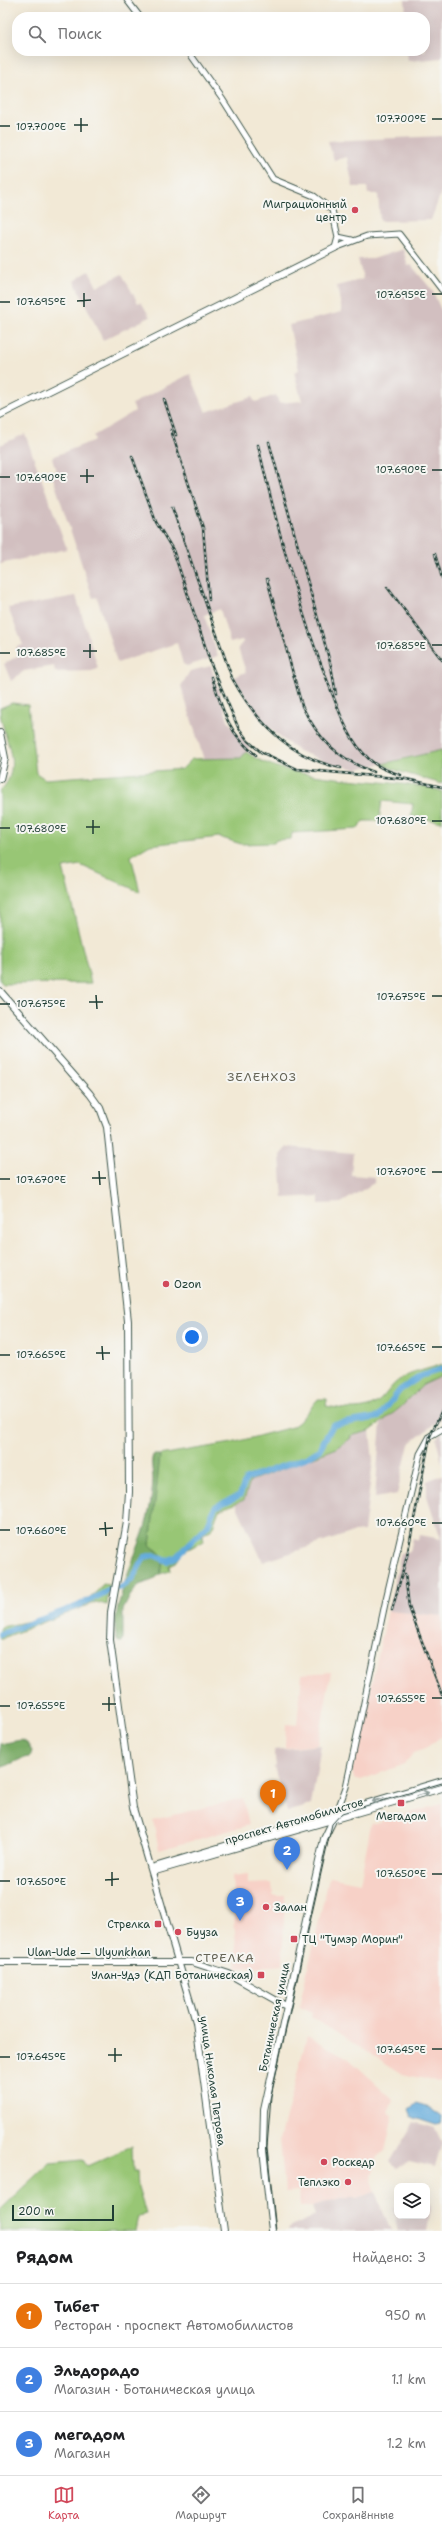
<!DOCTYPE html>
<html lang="ru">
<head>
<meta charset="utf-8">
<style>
  :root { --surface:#fff; --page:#f2f2f2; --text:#202124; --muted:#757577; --line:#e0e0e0; --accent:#d1495b }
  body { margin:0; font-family:"Shantell Sans",sans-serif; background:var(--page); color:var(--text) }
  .controls { position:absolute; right:12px; bottom:12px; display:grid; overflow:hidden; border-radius:8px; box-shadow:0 4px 16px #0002 }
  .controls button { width:36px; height:36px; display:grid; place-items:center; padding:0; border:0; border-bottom:1px solid var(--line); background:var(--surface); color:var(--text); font:20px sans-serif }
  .scale { position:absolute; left:12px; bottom:10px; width:102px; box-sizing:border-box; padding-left:4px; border:2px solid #1f3d34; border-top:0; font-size:11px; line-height:14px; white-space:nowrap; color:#1f3d34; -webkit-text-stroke:3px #f6f6f2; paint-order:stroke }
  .you { position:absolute; left:192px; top:1337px; width:14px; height:14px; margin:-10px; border:3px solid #fff; border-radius:50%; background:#1a73e8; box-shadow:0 0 0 6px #1a73e833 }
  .badge { display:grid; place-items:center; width:26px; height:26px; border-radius:50%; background:var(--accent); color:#fff; font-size:13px; font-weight:700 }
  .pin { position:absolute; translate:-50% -33px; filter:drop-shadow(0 1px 2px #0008) }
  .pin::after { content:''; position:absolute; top:21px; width:14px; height:12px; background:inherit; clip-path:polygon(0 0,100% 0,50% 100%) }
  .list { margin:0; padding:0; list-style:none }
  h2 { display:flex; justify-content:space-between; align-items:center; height:52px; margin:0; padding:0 16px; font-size:17px }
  h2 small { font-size:13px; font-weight:400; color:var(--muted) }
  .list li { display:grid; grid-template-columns:26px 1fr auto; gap:12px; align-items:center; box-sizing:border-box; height:64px; padding:0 16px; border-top:1px solid var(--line) }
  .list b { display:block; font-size:15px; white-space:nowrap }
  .list p { margin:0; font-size:13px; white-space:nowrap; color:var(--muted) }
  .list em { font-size:13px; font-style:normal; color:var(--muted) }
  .icon { flex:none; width:22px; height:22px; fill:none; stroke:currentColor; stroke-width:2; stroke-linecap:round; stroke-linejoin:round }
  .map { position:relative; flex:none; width:442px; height:2231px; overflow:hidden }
  .search { position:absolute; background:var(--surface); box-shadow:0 4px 16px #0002; left:12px; right:12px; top:12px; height:44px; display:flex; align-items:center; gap:10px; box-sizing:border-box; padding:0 14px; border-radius:16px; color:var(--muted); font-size:15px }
  .sheet { height:244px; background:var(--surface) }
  nav { display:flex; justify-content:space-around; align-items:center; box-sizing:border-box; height:56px; border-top:1px solid var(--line); background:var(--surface); font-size:11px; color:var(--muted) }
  nav a { display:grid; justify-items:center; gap:2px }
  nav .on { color:var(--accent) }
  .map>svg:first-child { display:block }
  .built { fill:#f7d1c7 }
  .industrial { fill:#d2bfc0 }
  .green { fill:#98c675; stroke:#5c8254 }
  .forest { fill:#7aab66; stroke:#4c744d }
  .water { fill:#65acdc; stroke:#427488 }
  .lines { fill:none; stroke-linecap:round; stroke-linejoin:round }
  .river { stroke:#65acdc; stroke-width:6 }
  .minor-casing { stroke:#3f574c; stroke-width:7 }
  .major-casing { stroke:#3f574c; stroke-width:8 }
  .minor { stroke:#fff; stroke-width:5 }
  .major { stroke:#fff; stroke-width:6 }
  .tram { stroke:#1f3d34; stroke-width:1 }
  .rail-casing { stroke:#1f3d34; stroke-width:2.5 }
  .rail { stroke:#f6f6f2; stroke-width:1; stroke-dasharray:3; stroke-linecap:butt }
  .oneway { stroke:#8f9e9a }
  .ticks { fill:none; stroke:#1f3d34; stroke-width:1.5 }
  .poi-dot { fill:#d1495b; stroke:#f6f6f2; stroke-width:1.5 }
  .labels { text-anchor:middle; stroke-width:4; stroke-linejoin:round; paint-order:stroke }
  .poi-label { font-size:11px; fill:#1f3d34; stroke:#f6f6f2; text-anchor:start }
  .street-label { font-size:11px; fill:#1f3d34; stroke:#f6f6f2 }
  .neighbourhood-label { font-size:12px; letter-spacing:1px; fill:#646355; stroke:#f6f6f2 }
  .ticks-label { font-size:10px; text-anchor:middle; fill:#1f3d34; stroke:#f6f6f2; stroke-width:4; stroke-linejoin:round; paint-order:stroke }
</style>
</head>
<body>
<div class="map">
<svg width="442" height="2231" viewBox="0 0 442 2231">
  <rect width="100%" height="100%" fill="#f6f6f2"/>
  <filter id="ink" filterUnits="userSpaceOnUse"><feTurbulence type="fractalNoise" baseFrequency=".025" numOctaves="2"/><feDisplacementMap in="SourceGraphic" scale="8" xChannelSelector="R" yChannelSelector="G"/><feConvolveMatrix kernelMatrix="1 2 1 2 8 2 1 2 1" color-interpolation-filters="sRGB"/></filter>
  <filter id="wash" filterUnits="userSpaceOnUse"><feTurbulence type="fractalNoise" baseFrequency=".012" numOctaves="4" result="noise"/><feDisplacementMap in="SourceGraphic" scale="16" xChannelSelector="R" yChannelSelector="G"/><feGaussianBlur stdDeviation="0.9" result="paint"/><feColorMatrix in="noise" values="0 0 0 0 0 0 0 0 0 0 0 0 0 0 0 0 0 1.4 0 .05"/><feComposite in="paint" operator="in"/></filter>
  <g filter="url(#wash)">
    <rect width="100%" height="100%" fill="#f2e9d6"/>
    <!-- built -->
    <path class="built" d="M388 1611 442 1616V1736L427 1747 414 1752 405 1764 361 1780 354 1778 352 1771Z
      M331 1672 318 1745 285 1748 286 1724 297 1725 302 1674Z
      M243 1798 249 1825 159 1850 153 1820Z
      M442 1804V2080L438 2082 403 2074 311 2017 312 2012 299 2007 329 1877 360 1883 371 1824Z
      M248 1874V1884L272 1883 273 1895H285L282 1965 237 1968 232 1876Z
      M307 2036 348 2058 393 2099 388 2113 393 2115 385 2150 378 2156 371 2176 375 2192 357 2198H340L312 2207H300L299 2191 285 2192 280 2140Z"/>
    <!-- industrial -->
    <path class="industrial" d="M405 0H442V58L408 61 407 51H425V17H406Z
      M442 136V190L431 220 380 221 378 194H368L367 187H353L347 157 334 160 328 141Z
      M403 249 408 266 411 265 432 290 442 312V750L357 769 332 764 299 751 281 738 258 716 234 677 246 672 238 648 243 642 242 640 230 643 220 609 204 615 218 656 187 666 183 664 177 643 117 663 97 597 93 598 51 472 56 471 52 457 95 440 93 436 135 411 132 404 190 374 206 412 252 397 255 402 276 395 279 403 302 401 294 372 299 370 289 325 342 312 337 286 363 279 358 259H373Z
      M89 271 97 287 122 274 138 303 141 302 150 317 103 340 74 281Z
      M25 434 67 549 0 564V445Z
      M76 596 98 668 92 671 55 672 54 666 24 671 11 681 4 664 19 655 16 647 23 645 8 608Z
      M211 666 228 720 235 731 250 747 241 758 204 760 181 686 190 671Z
      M287 1147 353 1153 351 1175 375 1177 374 1183 341 1203 319 1204V1196L283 1198 280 1155Z
      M442 1376V1418L409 1444 397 1494 375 1498 381 1422 423 1385Z
      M366 1430 370 1431 373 1461 364 1531 354 1532 263 1562 235 1502 244 1500 249 1481 337 1448 350 1436Z
      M442 1431V1463L436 1439Z
      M442 1475V1616L388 1611 401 1553 410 1551 413 1538 419 1540 420 1535 441 1539 427 1496V1481Z
      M321 1745 311 1805 287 1812 274 1767 276 1766 274 1750Z
      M414 2122 435 2128 442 2143 435 2167 409 2161 396 2168 390 2162Z
      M375 2192 391 2231H289L288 2229 315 2215 312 2207 340 2198H357Z
      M427 2202H430L431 2208 427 2231H398L393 2208 397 2207V2216H427Z"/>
    <!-- green -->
    <path class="green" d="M12 703 28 705 36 773 45 779 182 769 192 759 241 758 246 752C290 785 385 776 442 791V822L411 816 413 804 382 801 379 821H363L357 829 292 833 291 839 276 840 274 843 241 844 219 837 150 845 131 856 140 892 80 865 63 868 91 983 3 984 0 981V791C26 766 0 734 0 708Z
      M442 750V784L398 771 382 764Z
      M442 1364V1376L423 1385 401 1407 370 1431 350 1436 351 1438 337 1448 250 1481 244 1500 219 1510 212 1529 202 1535 203 1541 183 1552 177 1561 169 1565 170 1571 160 1574 163 1562 157 1550 150 1546 159 1455 232 1443 292 1427 299 1422 318 1399H327L326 1406C343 1409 366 1413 380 1400 387 1394 391 1385 399 1380 412 1371 428 1370 442 1364Z
      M103 1584 109 1585 107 1605 96 1602 0 1639V1627C29 1622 86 1610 103 1584Z
      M132 2146 133 2172H137L138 2188 146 2214 138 2216 135 2231H0V2210L50 2163 83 2160 87 2166Z"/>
    <!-- forest -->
    <path class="forest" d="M153 1455H159L160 1457 150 1545 162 1555 163 1562 160 1574 153 1580 139 1585 130 1596 123 1610V1638L122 1642H119C105 1626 134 1558 141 1539 148 1521 152 1499 153 1480 153 1471 150 1463 153 1455Z
      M21 1740 27 1743 32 1751 30 1757C20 1757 11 1766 0 1767V1744Z"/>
    <!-- water -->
    <path class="water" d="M417 2103 427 2106 442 2117 441 2124 436 2125 412 2117 409 2109Z"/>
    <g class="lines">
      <!-- river -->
      <path class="river" d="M119 1588C133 1584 137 1568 145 1557L154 1555 167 1561 176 1557 208 1525 215 1507 240 1495 246 1479 308 1457 319 1450 333 1425 379 1417 400 1390 421 1376 442 1369
        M0 1634 78 1606 112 1589"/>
    </g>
  </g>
  <g filter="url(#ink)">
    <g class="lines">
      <!-- minor casing -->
      <g class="minor-casing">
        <path id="minor" d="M127 0 140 17
          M188 51 223 100 273 179 314 196 332 210 338 237 335 248
          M338 237 352 240
          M335 248 367 236 399 234 442 290
          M337 1812 346 1787 386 1599 420 1454 430 1436 442 1429"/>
      </g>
      <!-- major casing -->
      <g class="major-casing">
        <path id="major" d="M0 415 335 248
          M0 733 5 758 0 779
          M0 991 90 1094 100 1108 107 1127 128 1321 129 1492 127 1522 111 1612 110 1640 133 1808 196 2022 224 2231
          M151 1868 442 1781
          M152 1872 442 1788
          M0 1962H192L229 1974 286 2006
          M272 2231 263 2149 264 2110 324 1839 337 1812"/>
      </g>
      <!-- minor -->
      <use href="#minor" class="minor"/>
      <!-- major -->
      <use href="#major" class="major"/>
      <!-- tram -->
      <path class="tram" d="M276 2231 267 2147 271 2096 332 1824 342 1813 442 1783"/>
      <!-- rail casing -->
      <g class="rail-casing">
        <path id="rail" d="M164 399 176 435
          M171 430 203 528 209 600
          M269 442 331 666 336 694
          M258 445C277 526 298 608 329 685 339 711 348 740 369 759 377 767 390 772 401 775
          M132 456 156 522 173 550 211 664 238 727 248 741 261 752 297 769 406 779 442 787
          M172 507 232 678C256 722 290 758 341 768
          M435 554 442 578
          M267 579 302 706C318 739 339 760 374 772
          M387 587 442 660
          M212 677C222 709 229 735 256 755
          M405 1574 409 1607 442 1695
          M392 1610 407 1556 430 1436 442 1411"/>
      </g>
      <!-- rail -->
      <use href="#rail" class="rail"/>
    </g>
    <!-- one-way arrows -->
    <defs><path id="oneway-shaft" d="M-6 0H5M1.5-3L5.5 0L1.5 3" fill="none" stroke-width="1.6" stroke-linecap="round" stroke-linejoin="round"/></defs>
    <g class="oneway">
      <use href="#oneway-shaft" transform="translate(423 1794) rotate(-16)"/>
      <use href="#oneway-shaft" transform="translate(378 1800) rotate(164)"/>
    </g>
  </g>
  <!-- ticks -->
  <path class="ticks" d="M81 118V132M432 119H442M74 125H88M0 126H10M84 293V307M432 294H442M77 301 91 300M0 302H10M87 469V483M432 470H442M80 476H94M0 477H10M90 644V658M432 645H442M83 651H97M0 653H10M93 820V834M432 821H442M86 827H100M0 828H10M96 995 97 1009M432 996H442M89 1002H103M0 1004H10M99 1171 100 1185M432 1172H442M92 1178H106M0 1179H10M102 1346 103 1360M432 1347H442M96 1353H110M0 1355H10M105 1522 106 1536M432 1523H442M99 1529 113 1528M0 1530H10M109 1697V1711M432 1698H442M102 1704H116M0 1706H10M112 1872V1886M432 1874H442M105 1880 119 1879M0 1881H10M115 2048V2062M432 2049H442M108 2055H122M0 2057H10"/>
  <!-- markers -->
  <g class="poi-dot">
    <circle cx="355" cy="210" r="4"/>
    <circle cx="166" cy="1284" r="4"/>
    <rect x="397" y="1799" width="8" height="8" rx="2"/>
    <circle cx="266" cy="1907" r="4"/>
    <rect x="154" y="1920" width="8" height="8" rx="2"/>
    <circle cx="178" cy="1932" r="4"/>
    <rect x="290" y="1935" width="8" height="8" rx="2"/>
    <rect x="257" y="1971" width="8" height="8" rx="2"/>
    <circle cx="324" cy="2162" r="4"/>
    <circle cx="348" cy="2182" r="4"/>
  </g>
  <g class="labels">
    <!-- poi labels -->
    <g class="poi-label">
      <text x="347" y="208" text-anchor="end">Миграционный<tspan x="347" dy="13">центр</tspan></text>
      <text x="174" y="1288">Ozon</text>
      <text x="401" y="1820" text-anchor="middle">Мегадом</text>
      <text x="274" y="1911">Залан</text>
      <text x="150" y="1928" text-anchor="end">Стрелка</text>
      <text x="186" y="1936">Бууза</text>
      <text x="302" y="1943">ТЦ "Тумэр Морин"</text>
      <text x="253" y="1979" text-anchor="end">Улан-Удэ (КДП Ботаническая)</text>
      <text x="332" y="2166">Роскедр</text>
      <text x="340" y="2186" text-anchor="end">Теплэко</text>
    </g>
    <!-- street labels -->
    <g class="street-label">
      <text transform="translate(294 1821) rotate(-16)" y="4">проспект Автомобилистов</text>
      <text x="89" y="1956">Ulan-Ude — Ulyunkhan</text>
      <text transform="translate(274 2017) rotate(-78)" y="4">Ботаническая улица</text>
      <text transform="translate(213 2081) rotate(82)" y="4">улица Николая Петрова</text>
    </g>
    <!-- neighbourhood labels -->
    <g class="neighbourhood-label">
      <text x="262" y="1081">ЗЕЛЕНХОЗ</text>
      <text x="225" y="1962">СТРЕЛКА</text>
    </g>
  </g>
  <g class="ticks-label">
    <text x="401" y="122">107.700°E</text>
    <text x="41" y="130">107.700°E</text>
    <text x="401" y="298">107.695°E</text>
    <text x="41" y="305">107.695°E</text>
    <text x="401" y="473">107.690°E</text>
    <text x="41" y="481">107.690°E</text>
    <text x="401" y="649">107.685°E</text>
    <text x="41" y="656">107.685°E</text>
    <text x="401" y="824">107.680°E</text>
    <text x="41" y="832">107.680°E</text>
    <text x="401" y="1000">107.675°E</text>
    <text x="41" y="1007">107.675°E</text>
    <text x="401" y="1175">107.670°E</text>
    <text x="41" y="1183">107.670°E</text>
    <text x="401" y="1351">107.665°E</text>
    <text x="41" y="1358">107.665°E</text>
    <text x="401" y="1526">107.660°E</text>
    <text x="41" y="1534">107.660°E</text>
    <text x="401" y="1702">107.655°E</text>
    <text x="41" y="1709">107.655°E</text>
    <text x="401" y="1877">107.650°E</text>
    <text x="41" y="1885">107.650°E</text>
    <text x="401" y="2053">107.645°E</text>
    <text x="41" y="2060">107.645°E</text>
  </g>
</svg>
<div class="controls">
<button><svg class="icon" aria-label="layers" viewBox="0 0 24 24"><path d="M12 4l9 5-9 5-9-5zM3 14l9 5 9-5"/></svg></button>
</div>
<div class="scale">200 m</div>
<div class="you"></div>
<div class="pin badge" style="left:273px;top:1813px;background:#e8710a">1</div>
<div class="pin badge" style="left:287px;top:1870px;background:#3f7fe0">2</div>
<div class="pin badge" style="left:240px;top:1921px;background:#3f7fe0">3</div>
<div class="search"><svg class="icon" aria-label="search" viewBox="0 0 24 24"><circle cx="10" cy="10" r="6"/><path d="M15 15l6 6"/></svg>Поиск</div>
</div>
<section class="sheet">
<h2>Рядом<small>Найдено: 3</small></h2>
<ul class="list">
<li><span class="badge" style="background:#e8710a">1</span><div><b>Тибет</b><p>Ресторан · проспект Автомобилистов</p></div><em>950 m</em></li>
<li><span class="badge" style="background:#3f7fe0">2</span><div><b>Эльдорадо</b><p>Магазин · Ботаническая улица</p></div><em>1.1 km</em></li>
<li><span class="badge" style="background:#3f7fe0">3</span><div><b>мегадом</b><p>Магазин</p></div><em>1.2 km</em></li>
</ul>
</section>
<nav>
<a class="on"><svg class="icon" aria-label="map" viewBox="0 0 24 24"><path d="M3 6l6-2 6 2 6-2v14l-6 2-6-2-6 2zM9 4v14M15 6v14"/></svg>Карта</a>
<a><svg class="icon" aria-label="directions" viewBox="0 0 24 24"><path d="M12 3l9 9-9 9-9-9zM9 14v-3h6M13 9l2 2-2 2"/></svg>Маршрут</a>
<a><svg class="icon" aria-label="saved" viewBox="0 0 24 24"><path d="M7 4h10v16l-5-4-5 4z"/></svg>Сохранённые</a>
</nav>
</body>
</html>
